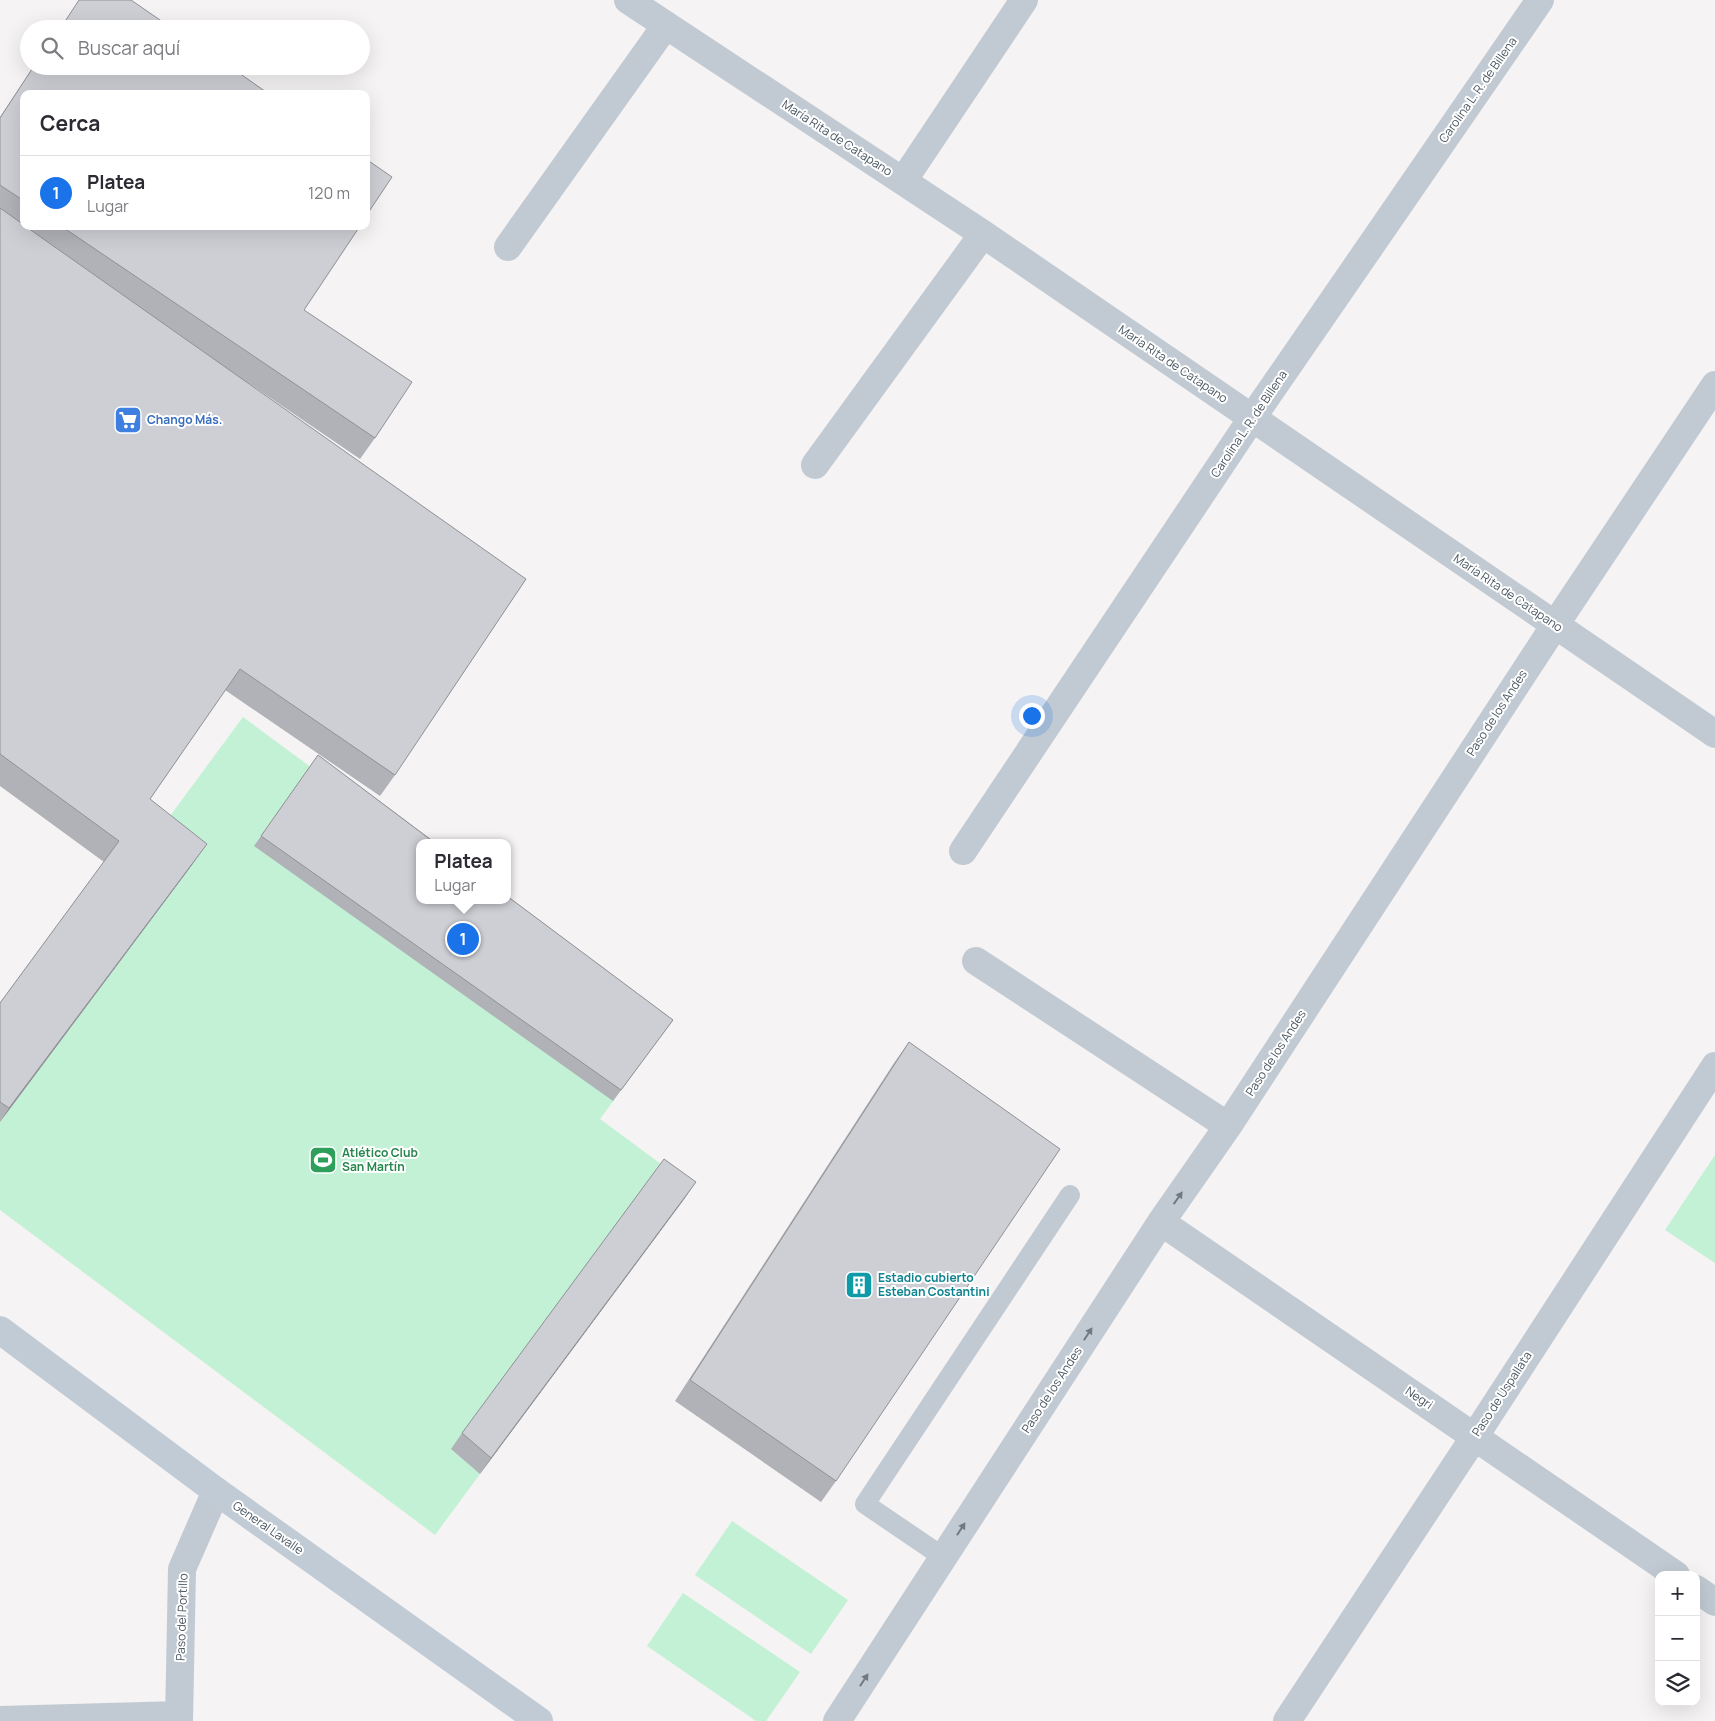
<!DOCTYPE html>
<html lang="es">
<head>
<meta charset="utf-8">
<style>
  :root { --surface:#fff; --page:#f2f2f3; --text:#2b2b33; --muted:#7c7c81; --line:#e1e1e2; --accent:#1a73e8 }
  body { margin:0; font-family:Manrope,sans-serif; background:var(--page); color:var(--text) }
  .controls { position:absolute; right:15px; bottom:15px; display:grid; overflow:hidden; border-radius:10px; box-shadow:0 5px 20px #0002 }
  .controls button { width:45px; height:45px; display:grid; place-items:center; padding:0; border:0; border-bottom:1px solid var(--line); background:var(--surface); color:var(--text); font:25px sans-serif }
  .you { position:absolute; left:1031px; top:715px; width:18px; height:18px; margin:-12px; border:4px solid #fff; border-radius:50%; background:#1a73e8; box-shadow:0 0 0 8px #1a73e833 }
  .badge { display:grid; place-items:center; width:32px; height:32px; border-radius:50%; background:var(--accent); color:#fff; font-size:16px; font-weight:700 }
  .pin { position:absolute; translate:-50% -50%; border:2px solid #fff; box-shadow:0 1px 5px #0006 }
  .popup { position:absolute; left:416px; top:839px; width:95px; height:65px; box-sizing:border-box; display:grid; place-content:center; border-radius:10px; background:var(--surface); filter:drop-shadow(0 1px 4px #0005); font-size:16px; white-space:nowrap; color:var(--muted) }
  .popup b { font-size:19px; color:var(--text) }
  .popup::after { content:''; position:absolute; left:50%; top:100%; margin-left:-10px; border:10px solid transparent; border-top-color:var(--surface) }
  .list { margin:0; padding:0; list-style:none }
  h2 { display:flex; justify-content:space-between; align-items:center; height:65px; margin:0; padding:0 20px; font-size:21px }
  h2 small { font-size:16px; font-weight:400; color:var(--muted) }
  .list li { display:grid; grid-template-columns:32px 1fr auto; gap:15px; align-items:center; box-sizing:border-box; height:75px; padding:0 20px; border-top:1px solid var(--line) }
  .list b { display:block; font-size:19px; white-space:nowrap }
  .list p { margin:0; font-size:16px; white-space:nowrap; color:var(--muted) }
  .list em { font-size:16px; font-style:normal; color:var(--muted) }
  .icon { flex:none; width:28px; height:28px; fill:none; stroke:currentColor; stroke-width:2; stroke-linecap:round; stroke-linejoin:round }
  .map { position:relative; flex:none; width:1715px; height:1721px; overflow:hidden }
  .search { position:absolute; background:var(--surface); box-shadow:0 5px 20px #0002; left:20px; top:20px; width:350px; height:55px; display:flex; align-items:center; gap:12px; box-sizing:border-box; padding:0 18px; border-radius:28px; color:var(--muted); font-size:19px }
  .panel { position:absolute; background:var(--surface); box-shadow:0 5px 20px #0002; left:20px; top:90px; width:350px; height:140px; border-radius:10px }
  .map>svg:first-child { display:block }
  .green { fill:#c3f1d5 }
  .lines { fill:none; stroke-linecap:round; stroke-linejoin:round }
  .service { stroke:#c1cad2; stroke-width:20 }
  .minor { stroke:#c1cad2; stroke-width:28 }
  .secondary { stroke:#c1cbd6; stroke-width:28 }
  .wall { fill:#b0b2b7 }
  .shaded-wall { fill:#909195 }
  .building { fill:#cdcfd5; stroke:#909195 }
  .oneway { fill:#6e7983 }
  .labels { text-anchor:middle; stroke-width:4; stroke-linejoin:round; paint-order:stroke }
  .street-label { font-size:12px; fill:#4a5661; stroke:#fff }
  .shop-label { font-size:12px; font-weight:bold; fill:#366cbe; stroke:#fff; text-anchor:start }
  .leisure-label { font-size:12px; font-weight:bold; fill:#27864d; stroke:#fff; text-anchor:start }
  .culture-label { font-size:12px; font-weight:bold; fill:#0d838f; stroke:#fff; text-anchor:start }
</style>
</head>
<body>
<div class="map">
<svg width="1715" height="1721" viewBox="0 0 1715 1721">
  <rect width="100%" height="100%" fill="#f5f3f3"/>
  <!-- green -->
  <path class="green" d="M243 717 419 847V900H490L665 1031 600 1119 692 1187 435 1535 0 1210V1004L156 835Z
    M1715 1155V1263L1665 1230Z
    M732 1521 848 1600 811 1654 695 1575Z
    M683 1593 800 1672 766 1721H756L647 1646Z"/>
  <g class="lines">
    <!-- service -->
    <path class="service" d="M943 1557 865 1504 1070 1195"/>
    <!-- minor -->
    <path class="minor" d="M628 0 983 234 1715 734
      M903 181 1024 0
      M508 247 666 25
      M815 465 983 234
      M963 851 1252 418 1540 0
      M976 961 1228 1126
      M1161 1222 1676 1575
      M1696 1589 1715 1602
      M0 1720 179 1715
      M179 1721 182 1569 216 1491
      M837 1721 1161 1222 1228 1126 1555 625 1715 385
      M1287 1721 1475 1436 1715 1066"/>
    <!-- secondary -->
    <path class="secondary" d="M0 1330 216 1491 539 1721"/>
  </g>
  <!-- wall -->
  <path class="wall" d="M34 66H229L24 94V226H360L304 310 375 438 360 459 247 382 395 775 380 796 225 690 150 799 192 865 0 1122V1003L104 862 0 786V117Z
    M318 755 673 1020 613 1101 254 846Z
    M909 1042 836 1481 821 1502 675 1401 894 1063Z
    M685 1198 480 1474 451 1449 462 1433Z"/>
  <!-- shaded-wall -->
  <path class="shaded-wall" d="M207 844 192 865 0 1122 9 1108Z
    M696 1182 685 1198 480 1474 491 1458Z"/>
  <!-- building -->
  <path class="building" d="M79 0H131L173 29H60Z
    M34 66H229L269 94H24V201L0 185V118Z
    M366 159 392 177 366 216Z
    M0 208 24 225V226H25L526 579 395 775 240 669 150 799 207 844 9 1108 0 1102V1003L119 841 0 754Z
    M61 226H360L304 310 412 382 375 438Z
    M318 755 435 843H419V900H507V896L673 1020 621 1090 261 836Z
    M909 1042 1060 1149 836 1481 690 1380Z
    M664 1159 696 1182 491 1458 462 1433Z"/>
  <!-- one-way arrows -->
  <defs><path id="oneway-solid" d="M-6-.8H1V-3.2L6.5 0L1 3.2V.8H-6Z" transform="scale(1.25)"/></defs>
  <g class="oneway">
    <use href="#oneway-solid" transform="translate(1178 1198) rotate(-55)"/>
    <use href="#oneway-solid" transform="translate(1088 1334) rotate(-57)"/>
    <use href="#oneway-solid" transform="translate(961 1529) rotate(-57)"/>
    <use href="#oneway-solid" transform="translate(864 1680) rotate(-57)"/>
  </g>
  <!-- icons -->
  <defs>
    <g id="supermarket-square" transform="scale(1.4375)"><rect x="-9" y="-9" width="18" height="18" rx="4" fill="#3f7fe0" stroke="#fff"/><path d="M-6-5.5h2.5l.6 2H6L4.5 2H-2.5L-4.4-4H-6ZM-1.5 3.2a1.3 1.3 0 1 0 .1 0ZM3 3.2a1.3 1.3 0 1 0 .1 0Z" fill="#fff"/></g>
    <g id="stadium-square" transform="scale(1.4375)"><rect x="-9" y="-9" width="18" height="18" rx="4" fill="#2e9e5b" stroke="#fff"/><path d="M0-5a6.5 5 0 1 0 0 10a6.5 5 0 1 0 0-10ZM-3.5-1.8h7v3.6h-7Z" fill="#fff"/></g>
    <g id="building-square" transform="scale(1.4375)"><rect x="-9" y="-9" width="18" height="18" rx="4" fill="#0f9aa8" stroke="#fff"/><path d="M-4-6H4V6H1V3H-1V6H-4ZM-2.5-4.3h1.7v1.8h-1.7ZM.8-4.3h1.7v1.8H.8ZM-2.5-1h1.7V.8h-1.7ZM.8-1h1.7V.8H.8Z" fill="#fff"/></g>
  </defs>
  <g fill-rule="evenodd">
    <use href="#supermarket-square" x="128" y="420"/>
    <use href="#stadium-square" x="323" y="1160"/>
    <use href="#building-square" x="859" y="1285"/>
  </g>
  <g class="labels">
    <!-- street labels -->
    <g class="street-label">
      <text transform="translate(1478 90) rotate(-55)" y="4">Carolina L. R. de Billena</text>
      <text transform="translate(837 138) rotate(33)" y="4">María Rita de Catapano</text>
      <text transform="translate(1173 364) rotate(34)" y="4">María Rita de Catapano</text>
      <text transform="translate(1249 424) rotate(-56)" y="4">Carolina L. R. de Billena</text>
      <text transform="translate(1508 593) rotate(34)" y="4">María Rita de Catapano</text>
      <text transform="translate(1497 713) rotate(-57)" y="4">Paso de los Andes</text>
      <text transform="translate(1276 1053) rotate(-57)" y="4">Paso de los Andes</text>
      <text transform="translate(1052 1390) rotate(-57)" y="4">Paso de los Andes</text>
      <text transform="translate(1502 1394) rotate(-57)" y="4">Paso de Uspallata</text>
      <text transform="translate(1419 1398) rotate(34)" y="4">Negri</text>
      <text transform="translate(268 1528) rotate(35)" y="4">General Lavalle</text>
      <text transform="translate(182 1617) rotate(-88)" y="4">Paso del Portillo</text>
    </g>
    <!-- shop labels -->
    <g class="shop-label">
      <text x="147" y="424">Chango Más.</text>
    </g>
    <!-- leisure labels -->
    <g class="leisure-label">
      <text x="342" y="1157">Atlético Club<tspan x="342" dy="14">San Martín</tspan></text>
    </g>
    <!-- culture labels -->
    <g class="culture-label">
      <text x="878" y="1282">Estadio cubierto<tspan x="878" dy="14">Esteban Costantini</tspan></text>
    </g>
  </g>
</svg>
<div class="controls">
<button>+</button>
<button>−</button>
<button><svg class="icon" aria-label="layers" viewBox="0 0 24 24"><path d="M12 4l9 5-9 5-9-5zM3 14l9 5 9-5"/></svg></button>
</div>
<div class="you"></div>
<div class="pin badge" style="left:463px;top:939px">1</div>
<div class="popup"><b>Platea</b>Lugar</div>
<div class="search"><svg class="icon" aria-label="search" viewBox="0 0 24 24"><circle cx="10" cy="10" r="6"/><path d="M15 15l6 6"/></svg>Buscar aquí</div>
<section class="panel">
<h2>Cerca<small></small></h2>
<ul class="list">
<li><span class="badge">1</span><div><b>Platea</b><p>Lugar</p></div><em>120 m</em></li>
</ul>
</section>
</div>
</body>
</html>
